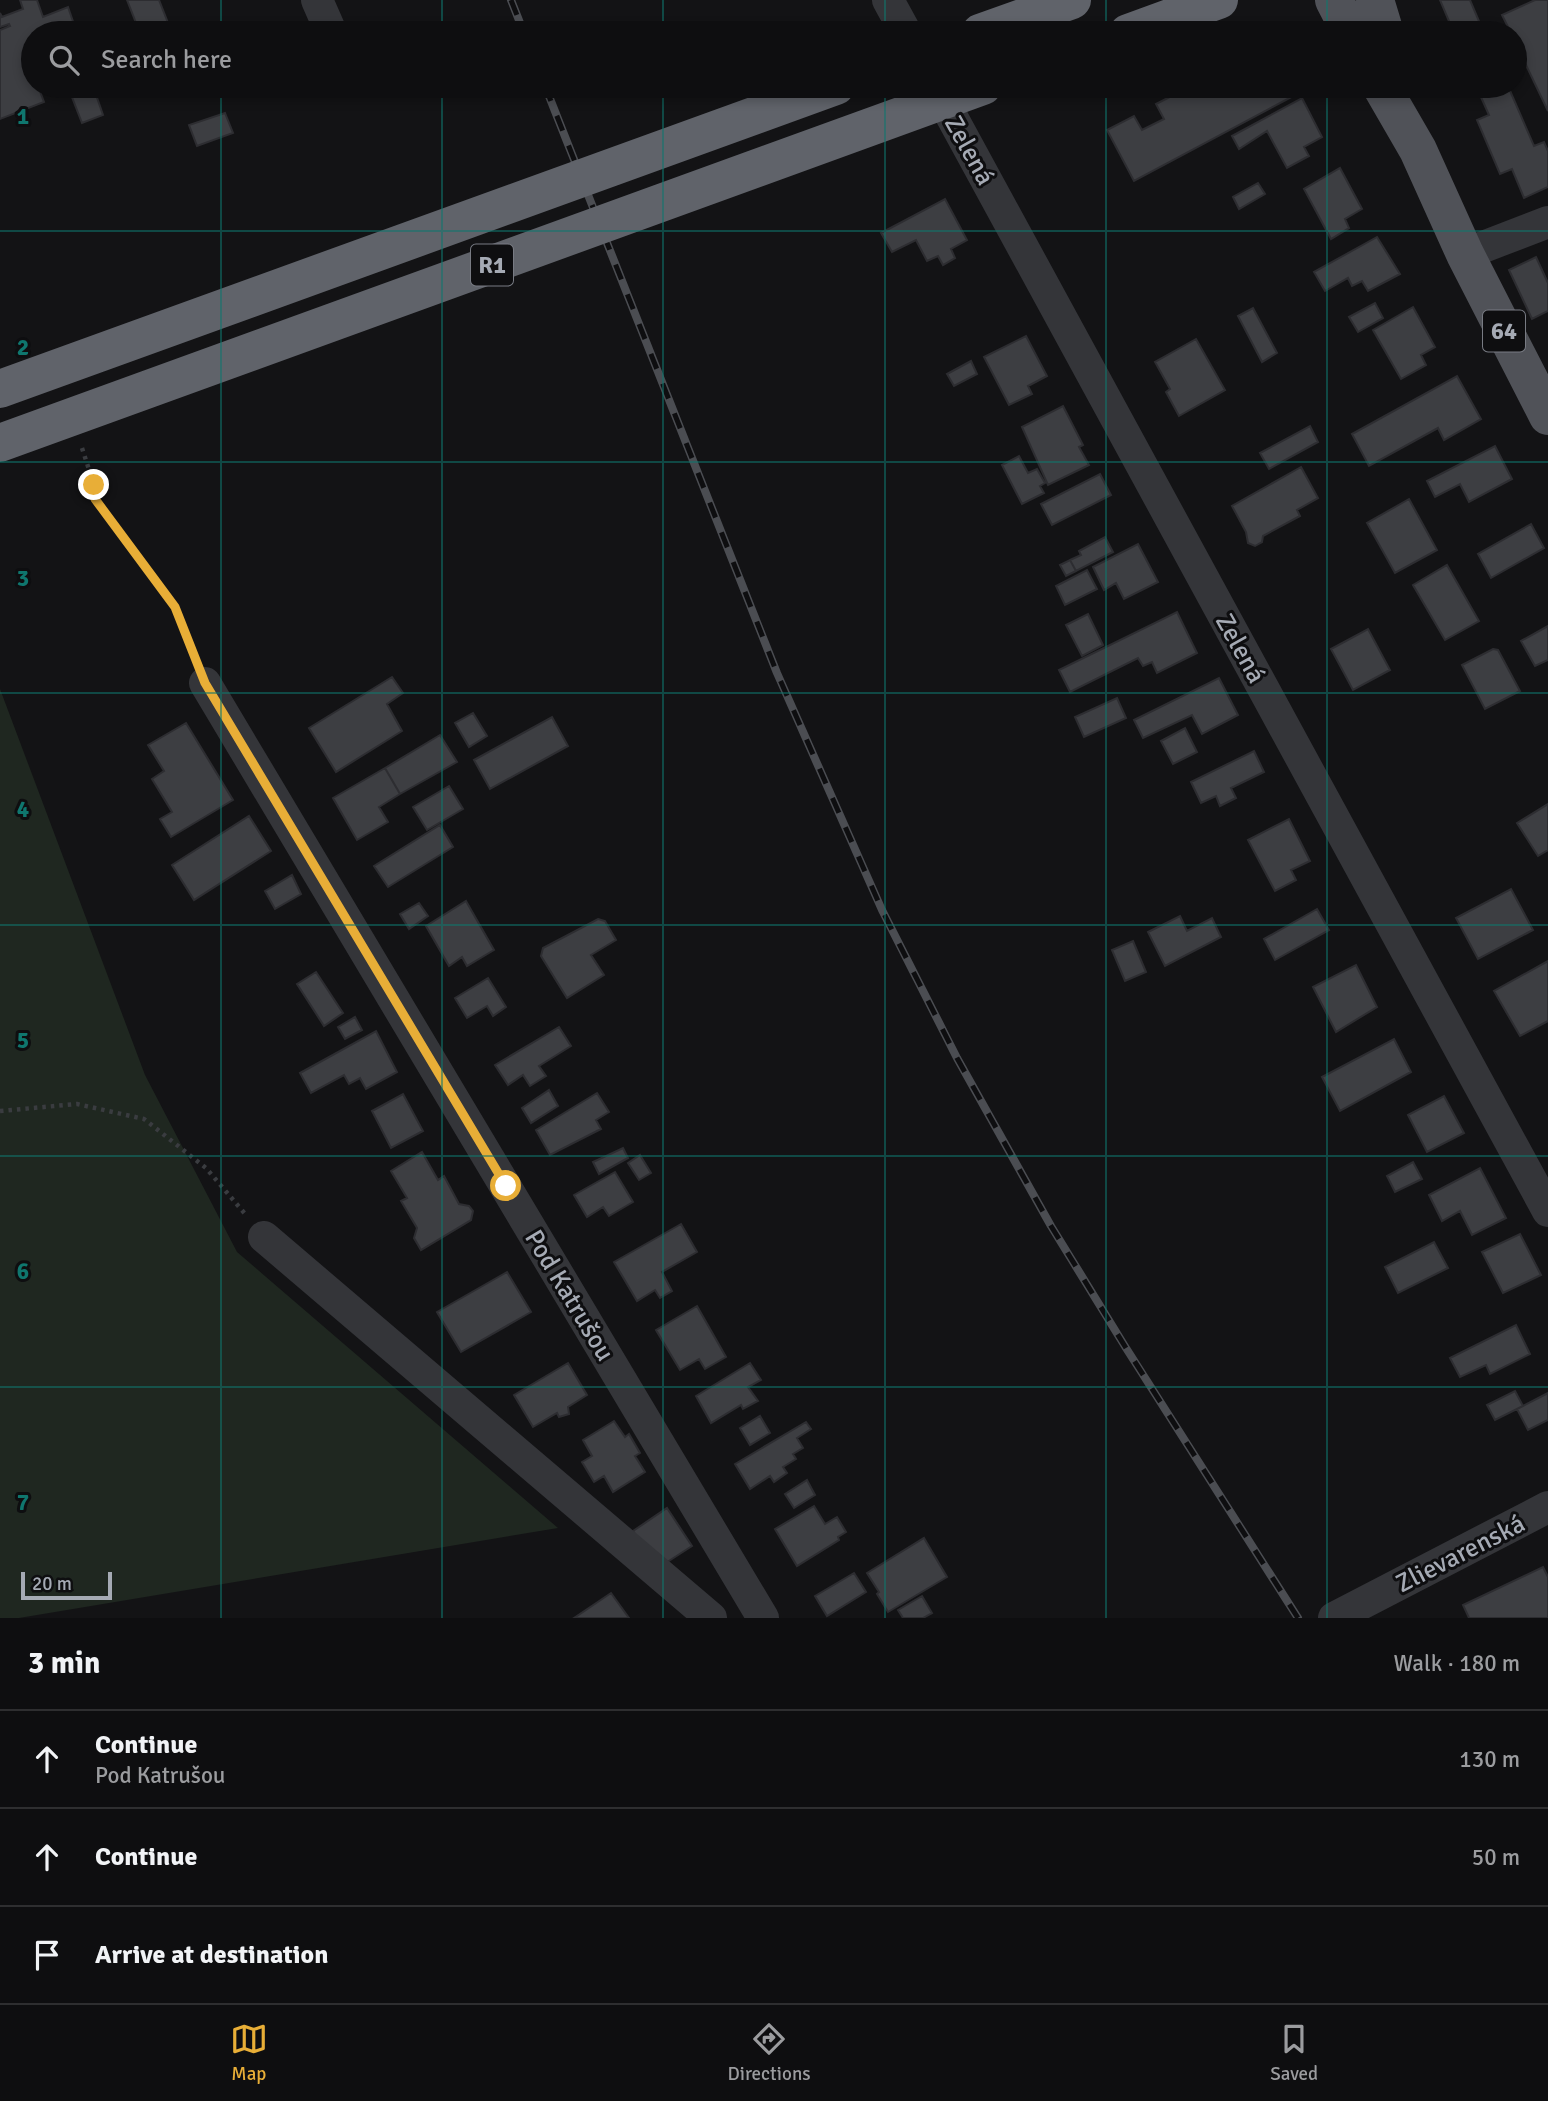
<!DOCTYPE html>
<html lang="en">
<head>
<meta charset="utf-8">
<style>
  :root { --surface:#0e0e10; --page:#1c1c1e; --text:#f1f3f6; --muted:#9b9c9f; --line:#2e2e30; --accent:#e8ae37 }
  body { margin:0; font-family:Signika,sans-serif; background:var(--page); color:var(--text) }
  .scale { position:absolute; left:21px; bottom:18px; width:91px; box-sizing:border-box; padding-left:7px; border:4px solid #a5aab4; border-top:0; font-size:19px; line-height:24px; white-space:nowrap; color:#a5aab4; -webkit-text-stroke:5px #0e0e10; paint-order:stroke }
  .stop { position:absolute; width:21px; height:21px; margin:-16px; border:5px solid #e8ae37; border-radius:50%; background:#fff }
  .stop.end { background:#e8ae37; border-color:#fff; box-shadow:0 2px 7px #0008 }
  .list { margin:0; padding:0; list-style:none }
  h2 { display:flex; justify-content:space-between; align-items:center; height:91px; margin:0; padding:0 28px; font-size:30px }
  h2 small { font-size:23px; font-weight:400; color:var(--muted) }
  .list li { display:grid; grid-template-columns:46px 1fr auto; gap:21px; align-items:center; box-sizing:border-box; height:98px; padding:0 28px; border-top:2px solid var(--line) }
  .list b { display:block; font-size:26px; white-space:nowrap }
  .list p { margin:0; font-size:23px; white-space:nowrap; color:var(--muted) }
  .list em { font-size:23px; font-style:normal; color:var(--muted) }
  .icon { flex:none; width:38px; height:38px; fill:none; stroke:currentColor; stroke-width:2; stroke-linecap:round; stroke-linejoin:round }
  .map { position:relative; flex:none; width:1548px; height:1618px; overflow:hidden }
  .search { position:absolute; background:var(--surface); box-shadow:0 4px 10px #0003; left:21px; right:21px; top:21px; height:77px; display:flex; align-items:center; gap:18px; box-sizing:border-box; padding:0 24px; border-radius:38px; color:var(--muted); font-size:26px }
  .sheet { height:385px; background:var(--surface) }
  nav { display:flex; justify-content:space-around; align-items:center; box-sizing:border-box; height:98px; border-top:2px solid var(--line); background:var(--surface); font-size:19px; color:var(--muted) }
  nav a { display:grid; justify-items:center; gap:4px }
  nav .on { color:var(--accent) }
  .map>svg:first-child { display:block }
  .green { fill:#1f2720 }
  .building { fill:#3d3e42; stroke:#2d2d31; stroke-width:2 }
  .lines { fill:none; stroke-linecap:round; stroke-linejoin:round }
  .path { stroke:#3a3c40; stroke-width:4.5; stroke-dasharray:3.5 5; stroke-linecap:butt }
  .minor { stroke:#343539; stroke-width:32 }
  .major { stroke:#505258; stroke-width:38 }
  .highway { stroke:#60636a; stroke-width:38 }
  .rail-casing { stroke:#4b4d52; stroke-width:8 }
  .rail { stroke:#0e0e10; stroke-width:5; stroke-dasharray:16; stroke-linecap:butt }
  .highway-bridge { stroke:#60636a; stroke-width:38 }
  .route { stroke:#e8ae37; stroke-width:9 }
  .grid { fill:none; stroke:#0f766e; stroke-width:2; stroke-opacity:0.55 }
  .labels { text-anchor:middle; stroke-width:6; stroke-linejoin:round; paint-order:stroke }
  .shield { fill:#0e0e10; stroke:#787b83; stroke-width:2 }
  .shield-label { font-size:24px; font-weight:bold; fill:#a5aab4 }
  .street-label { font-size:26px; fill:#a5aab4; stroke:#0e0e10 }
  .grid-label { font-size:23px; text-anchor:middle; font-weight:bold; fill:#0f766e; stroke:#0e0e10; stroke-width:6; stroke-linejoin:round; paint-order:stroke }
</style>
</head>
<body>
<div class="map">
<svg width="1548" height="1618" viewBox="0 0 1548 1618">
  <rect width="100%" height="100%" fill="#131315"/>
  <!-- green -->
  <path class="green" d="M0 689 145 1075 237 1252 558 1528 19 1618H0Z"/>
  <!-- building -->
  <path class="building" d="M20 0H37L43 17 68 7 77 33H33V86H38L44 102 0 119V30L10 26 9 24 0 27V13L2 17 23 9Z
    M127 0H159L172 33H140Z
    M1440 0H1470L1484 33H1454Z
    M1535 0H1548V111L1515 42V33H1511L1502 15Z
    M85 86H93L103 115 82 123 70 92Z
    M1191 86H1207L1211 94 1226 86H1295L1299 93 1134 181 1107 130 1134 116 1142 130 1164 119 1156 104Z
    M1476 86H1508L1534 146 1544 142 1548 151V187L1524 198 1512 169 1500 174 1477 120 1489 115Z
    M1302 98 1322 137 1304 147 1309 156 1287 168 1267 131 1239 149 1232 136Z
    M225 113 233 133 197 146 189 125Z
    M1340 168 1362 209 1345 219 1349 228 1331 239 1304 189Z
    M1258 183 1265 194 1239 209 1233 197Z
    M945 199 967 240 951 249 955 258 943 265 938 256 927 261 916 240 892 252 881 233Z
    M1377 237 1400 274 1368 291 1362 281 1352 286 1348 278 1325 291 1314 272Z
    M1536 257 1548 283V311L1532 319 1509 270Z
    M1375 303 1383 318 1358 332 1349 317Z
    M1413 307 1435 347 1421 355 1426 365 1401 379 1373 330Z
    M1253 308 1277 353 1262 362 1238 316Z
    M1026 336 1047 376 1028 386 1032 394 1009 405 984 357Z
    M1196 339 1225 390 1179 416 1166 392 1170 389 1155 362Z
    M971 361 977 374 954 386 947 374Z
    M1457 376 1481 419 1444 440 1438 428 1369 466 1352 434Z
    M1063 406 1083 445 1079 447 1089 465 1048 485 1022 427Z
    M1310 426 1318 442 1269 469 1260 453Z
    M1495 446 1512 479 1469 502 1460 484 1435 497 1427 481Z
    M1019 456 1028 473 1037 469 1045 483 1040 486 1044 493 1022 504 1002 465Z
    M1301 467 1318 498 1297 510 1300 516 1263 536 1262 542 1255 546 1248 543 1246 532 1232 506Z
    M1100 474 1111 495 1052 525 1041 504Z
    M1409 499 1437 550 1395 573 1367 523Z
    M1531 524 1544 548 1491 578 1478 554Z
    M1105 537 1113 552 1076 571 1070 560 1081 555 1079 551Z
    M1138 544 1158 582 1124 599 1116 583 1104 590 1093 567Z
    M1070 560 1076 571 1066 576 1060 565Z
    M1447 565 1479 621 1445 640 1413 585Z
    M1087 570 1097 589 1065 605 1056 586Z
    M1177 612 1197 653 1157 673 1152 662 1143 666 1138 658 1070 692 1059 670Z
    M1088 614 1103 645 1082 656 1066 625Z
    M1548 626V660L1535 666 1521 641Z
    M1368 629 1390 670 1353 690 1331 649Z
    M1493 649 1498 650 1520 691 1485 709 1462 665Z
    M392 677 403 693 387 704 402 731 336 772 309 728Z
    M1219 678 1238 715 1202 734 1192 715 1143 738 1134 720Z
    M1117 698 1126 718 1084 737 1075 717Z
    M473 713 487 736 469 747 455 723Z
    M552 717 568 746 490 789 474 760Z
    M186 723 233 800 171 837 160 819 172 812 152 779 164 771 148 745Z
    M1185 728 1197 752 1173 764 1161 741Z
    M440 735 457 762 400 794 385 768Z
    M1254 751 1264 772 1231 788 1236 798 1220 806 1216 796 1201 803 1191 782Z
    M385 768 400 794 379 807 388 822 357 840 333 798Z
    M449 786 463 809 427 830 413 807Z
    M1548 804V850L1538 856 1517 823Z
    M249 816 271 851 194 900 172 865Z
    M1289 819 1310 861 1291 870 1296 880 1275 891 1248 840Z
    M440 825 453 847 388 887 374 866Z
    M292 875 301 894 275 909 265 891Z
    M1511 889 1533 930 1478 959 1456 918Z
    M466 901 494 950 467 966 462 957 449 966 426 926Z
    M419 903 428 916 409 929 400 914Z
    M1317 909 1329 930 1275 960 1264 939Z
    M1180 916 1187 931 1212 918 1221 937 1165 966 1148 932Z
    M598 919 605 921 616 940 591 955 604 975 567 998 541 956 543 948Z
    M1133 941 1146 972 1125 981 1112 950Z
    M1548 961V1021L1520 1036 1494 991Z
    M1356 965 1377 1007 1336 1032 1313 987Z
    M316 972 343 1013 324 1026 297 984Z
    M488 978 506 1007 493 1016 487 1006 467 1018 455 998Z
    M355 1017 362 1030 345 1039 338 1027Z
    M559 1027 571 1046 539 1066 546 1076 530 1086 523 1075 508 1085 495 1065Z
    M376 1031 397 1072 366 1089 360 1078 349 1084 344 1075 311 1093 300 1073Z
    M1394 1039 1411 1072 1340 1111 1322 1077Z
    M549 1090 558 1106 531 1123 522 1108Z
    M597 1093 609 1112 596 1120 601 1129 550 1155 536 1130Z
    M403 1094 423 1131 391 1148 372 1111Z
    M1444 1096 1464 1133 1427 1152 1408 1115Z
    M623 1148 628 1158 599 1174 593 1162Z
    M422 1152 438 1180 444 1176 459 1204 469 1206 473 1211 471 1220 421 1250 414 1238 417 1228 401 1201 407 1198 391 1171Z
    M640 1155 651 1173 639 1180 628 1163Z
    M1413 1162 1422 1179 1395 1192 1387 1176Z
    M1480 1168 1506 1218 1472 1235 1460 1211 1442 1221 1429 1195Z
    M615 1172 633 1202 609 1216 603 1207 587 1217 574 1195Z
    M681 1224 697 1252 662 1272 672 1291 660 1298 655 1290 637 1301 614 1262Z
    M1520 1234 1541 1275 1503 1293 1482 1252Z
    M1434 1242 1448 1268 1398 1293 1385 1267Z
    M507 1272 531 1312 461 1352 437 1312Z
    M697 1306 726 1357 705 1369 699 1359 680 1370 656 1330Z
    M1516 1325 1530 1354 1490 1374 1486 1365 1460 1377 1450 1358Z
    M568 1363 587 1395 568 1407 569 1414 559 1417 557 1413 533 1427 514 1395Z
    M750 1363 761 1380 748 1387 758 1401 743 1409 741 1405 711 1423 696 1396Z
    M1515 1391 1523 1406 1495 1420 1487 1405Z
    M1548 1393V1420L1528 1430 1517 1409Z
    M760 1416 770 1433 750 1445 740 1428Z
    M614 1421 625 1437 629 1434 640 1453 635 1456 645 1472 613 1492 604 1476 594 1482 582 1462 592 1456 583 1440Z
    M806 1422 811 1429 797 1438 803 1448 793 1454 796 1459 783 1467 787 1473 774 1482 770 1476 750 1489 735 1464Z
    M807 1480 815 1495 794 1508 785 1494Z
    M814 1506 825 1524 837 1517 846 1532 838 1537 839 1540 797 1566 775 1529Z
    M667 1508 692 1546 658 1568 633 1531Z
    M924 1538 947 1577 888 1612 877 1594 879 1592 867 1573Z
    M1543 1567 1548 1577V1618H1469L1463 1605Z
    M854 1573 866 1592 827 1616 815 1596Z
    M611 1593 629 1618H574Z
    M922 1596 932 1613 923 1618H903L898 1610Z"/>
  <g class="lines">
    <!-- path -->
    <path class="path" d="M82 448 94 485 95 499 175 607 195 656
      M0 1111 77 1104 144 1119 206 1168 246 1215"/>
    <!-- minor -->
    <path class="minor" d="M317 0 331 32
      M888 0 906 33
      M935 86 1548 1211
      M1465 254 1548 222
      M205 683 763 1618
      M264 1237 711 1618
      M1334 1618 1548 1507"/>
    <!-- major -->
    <path class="major" d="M1334 0 1351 33
      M1375 0 1385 33
      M1381 86 1418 150 1465 254 1548 416"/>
    <!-- highway -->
    <path class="highway" d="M980 33 1072 0
      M1128 33 1219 0"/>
    <!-- rail casing -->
    <g class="rail-casing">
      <path id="rail" d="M511 0 524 33
        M545 86 777 673 882 910 957 1058 1051 1226 1126 1348 1298 1618"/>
    </g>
    <!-- rail -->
    <use href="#rail" class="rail"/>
    <!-- highway-bridge -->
    <path class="highway-bridge" d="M0 389 836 86
      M0 443 983 86"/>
  </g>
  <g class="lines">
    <!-- route -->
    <path class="route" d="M94 485 95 499 175 607 205 683 506 1186"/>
  </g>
  <!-- grid -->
  <path class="grid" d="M221 0V33M442 0V33M663 0V33M885 0V33M1106 0V33M1327 0V33M221 86V1618M442 86V1618M663 86V1618M885 86V1618M1106 86V1618M1327 86V1618M0 231H1548M0 462H1548M0 693H1548M0 925H1548M0 1156H1548M0 1387H1548"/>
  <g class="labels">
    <!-- shield labels -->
    <g class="shield">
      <rect x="471" y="244.5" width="42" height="41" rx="5"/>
      <rect x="1483" y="310.5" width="42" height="41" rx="5"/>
    </g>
    <g class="shield-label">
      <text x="492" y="273">R1</text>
      <text x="1504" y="339">64</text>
    </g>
    <!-- street labels -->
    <g class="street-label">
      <text transform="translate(970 150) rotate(61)" y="9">Zelená</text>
      <text transform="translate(1241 648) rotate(61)" y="9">Zelená</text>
      <text transform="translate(570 1295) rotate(59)" y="9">Pod Katrušou</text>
      <text transform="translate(1460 1553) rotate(-27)" y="9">Zlievarenská</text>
    </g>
  </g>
  <g class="grid-label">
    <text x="23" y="124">1</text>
    <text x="23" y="355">2</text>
    <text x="23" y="586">3</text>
    <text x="23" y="817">4</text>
    <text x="23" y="1048">5</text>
    <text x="23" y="1279">6</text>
    <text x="23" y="1510">7</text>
  </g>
</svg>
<div class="scale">20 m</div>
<div class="stop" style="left:506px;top:1186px"></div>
<div class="stop end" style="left:94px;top:485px"></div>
<div class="search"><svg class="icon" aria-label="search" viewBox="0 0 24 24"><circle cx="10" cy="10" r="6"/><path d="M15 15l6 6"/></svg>Search here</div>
</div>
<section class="sheet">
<h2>3 min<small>Walk · 180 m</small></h2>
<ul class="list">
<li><svg class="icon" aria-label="ahead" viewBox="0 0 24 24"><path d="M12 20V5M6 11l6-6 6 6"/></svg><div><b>Continue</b><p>Pod Katrušou</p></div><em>130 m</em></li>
<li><svg class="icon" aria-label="ahead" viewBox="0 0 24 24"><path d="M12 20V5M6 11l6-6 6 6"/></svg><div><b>Continue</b></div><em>50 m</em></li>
<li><svg class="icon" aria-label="arrive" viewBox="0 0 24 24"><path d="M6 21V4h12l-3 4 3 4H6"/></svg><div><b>Arrive at destination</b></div></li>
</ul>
</section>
<nav>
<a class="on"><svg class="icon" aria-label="map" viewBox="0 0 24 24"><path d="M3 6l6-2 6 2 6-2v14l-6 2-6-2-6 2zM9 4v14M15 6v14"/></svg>Map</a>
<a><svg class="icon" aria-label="directions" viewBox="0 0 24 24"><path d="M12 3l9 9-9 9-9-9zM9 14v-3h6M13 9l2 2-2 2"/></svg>Directions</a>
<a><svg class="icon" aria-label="saved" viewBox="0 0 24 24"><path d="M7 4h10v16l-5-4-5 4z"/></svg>Saved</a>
</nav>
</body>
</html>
